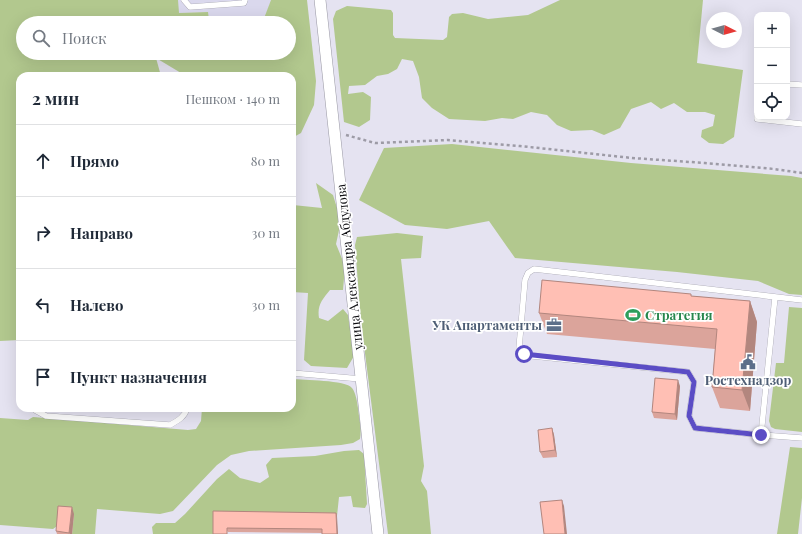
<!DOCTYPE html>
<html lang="ru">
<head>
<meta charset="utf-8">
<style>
  :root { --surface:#fff; --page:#f2f2f3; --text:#1f2937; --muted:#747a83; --line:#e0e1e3 }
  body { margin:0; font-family:"Playfair Display",serif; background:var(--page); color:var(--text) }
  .controls { position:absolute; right:12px; top:12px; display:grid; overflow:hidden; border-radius:8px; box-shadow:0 4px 16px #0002 }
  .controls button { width:36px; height:36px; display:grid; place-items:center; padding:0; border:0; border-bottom:1px solid var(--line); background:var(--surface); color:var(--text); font:20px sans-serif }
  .compass { position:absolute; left:706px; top:12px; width:36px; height:36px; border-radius:50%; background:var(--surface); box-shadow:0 4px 16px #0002; rotate:96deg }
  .stop { position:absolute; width:12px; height:12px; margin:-9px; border:3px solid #5b4dc5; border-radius:50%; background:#fff }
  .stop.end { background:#5b4dc5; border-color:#fff; box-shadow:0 1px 4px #0008 }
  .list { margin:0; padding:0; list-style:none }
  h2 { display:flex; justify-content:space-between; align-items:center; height:52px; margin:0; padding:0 16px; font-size:17px }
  h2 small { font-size:13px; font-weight:400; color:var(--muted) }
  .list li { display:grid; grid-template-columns:26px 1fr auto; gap:12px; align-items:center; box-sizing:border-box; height:72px; padding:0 16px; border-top:1px solid var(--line) }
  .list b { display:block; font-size:15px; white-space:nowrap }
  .list em { font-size:13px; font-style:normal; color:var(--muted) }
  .icon { flex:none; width:22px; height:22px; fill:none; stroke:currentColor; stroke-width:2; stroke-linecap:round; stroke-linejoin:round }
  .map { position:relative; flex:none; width:802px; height:534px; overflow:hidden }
  .search { position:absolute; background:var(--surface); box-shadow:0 4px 16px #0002; left:16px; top:16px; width:280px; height:44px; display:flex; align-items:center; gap:10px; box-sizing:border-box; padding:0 14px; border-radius:22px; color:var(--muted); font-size:15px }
  .panel { position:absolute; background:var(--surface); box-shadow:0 4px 16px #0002; left:16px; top:72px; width:280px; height:340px; border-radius:12px }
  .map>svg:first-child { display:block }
  .built { fill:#dad8ed }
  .green { fill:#b2c88e; fill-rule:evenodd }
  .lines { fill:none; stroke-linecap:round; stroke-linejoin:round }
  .lane-casing { stroke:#9998a4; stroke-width:6 }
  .street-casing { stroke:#9998a4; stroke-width:12 }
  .path { stroke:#9d9ba6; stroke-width:2.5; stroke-dasharray:3 3; stroke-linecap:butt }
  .lane { stroke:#fff; stroke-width:5.5 }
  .street { stroke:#fff; stroke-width:11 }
  .wall { fill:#dba49b }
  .shaded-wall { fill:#b2867e }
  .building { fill:#ffbfb4; stroke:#b2867e }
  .route { stroke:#5b4dc5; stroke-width:5 }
  .labels { text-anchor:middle; stroke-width:3.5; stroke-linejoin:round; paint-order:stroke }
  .street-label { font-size:13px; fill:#0f0f13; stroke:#fff }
  .leisure-label { font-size:13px; font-weight:bold; fill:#27864d; stroke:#fff; text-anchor:start }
  .service-label { font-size:13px; font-weight:bold; fill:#4e5e75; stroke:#fff; text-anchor:end }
</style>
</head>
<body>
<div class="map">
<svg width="802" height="534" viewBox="0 0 802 534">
  <rect width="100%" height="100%" fill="#e5e3f1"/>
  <!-- built -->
  <path class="built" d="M127 0H271L264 21 209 19 208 12 179 13Z"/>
  <!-- green -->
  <path class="green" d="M0 0H178L179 13 208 12 209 19 263 21 271 0H307L316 81 314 105 301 133 292 138V76H186L156 58 161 76H20V340L0 341ZM23 23H289V53H23Z
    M560 0H703L697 63 743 70 734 137 723 144 709 143 701 137 702 130 713 126 715 115 705 112H687L674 103 661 109 651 102 631 109 620 128 604 135 592 130 571 131 557 125 547 115 531 112 513 119 502 118 485 121 449 119 432 108 422 98 419 77 413 61 402 59 397 69 388 74 377 76 365 85 349 86 348 94 363 92 371 97 370 120 359 127 344 122 333 19 336 11 347 6 391 10 393 13V35L395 38 443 40 447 37 449 17 452 14 463 13 488 19 528 15Z
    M452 144 631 163 791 176 802 178V295L789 294 758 281 677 272 515 258 489 221 447 229 405 225 359 200 384 148Z
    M316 183 333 195 341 221 336 244 345 266 343 290H330C322 300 317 305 319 318L328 321 343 309 348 315 354 356 347 368 311 366 304 360 308 293 292 292V204L293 205 322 208Z
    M397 233 423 236 421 258 401 259 424 466 421 481 427 491 431 534H388L361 322 355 245 357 237Z
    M789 307 802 308V432L775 429 771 427 769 421 776 363H784Z
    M292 379C303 380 346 380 352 388 356 393 357 402 358 408 359 419 362 428 360 439L353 443 341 445 249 451 231 455 217 465 173 511 160 514 97 509 95 534H72L74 514 53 529 0 525V418L28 420 33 417 188 430 196 429 201 421 202 408H292Z
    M790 447 802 448V498L798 534H777Z
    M359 450 364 454 367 504 365 508 353 507 351 496 339 497 337 516 214 514V534H153L152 527 156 523H175L185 514 217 479 229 469 240 478 260 483 269 477 266 465 272 458 315 456 344 451Z"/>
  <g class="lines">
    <!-- lane casing -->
    <g class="lane-casing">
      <path id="lane" d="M184 0 190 7 244 3 245 0
        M787 84 802 85
        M757 115V119L802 124
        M802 300 534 269 528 273 525 280 519 348 524 354 532 356 688 372 694 382 689 416 695 428 761 435 802 438
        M292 373 361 379
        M33 408 35 410 46 416 170 425C177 421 185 417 187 408
        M761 435 775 297"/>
    </g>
    <!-- street casing -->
    <g class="street-casing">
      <path id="street" d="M320 0 378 534"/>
    </g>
    <!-- path -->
    <path class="path" d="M346 135 375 143 448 140 520 146 632 158 705 163 774 169 802 173"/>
    <!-- lane -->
    <use href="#lane" class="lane"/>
    <!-- street -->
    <use href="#street" class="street"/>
  </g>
  <!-- wall -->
  <path class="wall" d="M692 296 750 301 757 322 750 411 720 408 712 387 715 349 547 334 539 313Z
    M680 386 677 420 654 418 652 412Z
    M552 428 554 435 557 457 543 458 540 452Z
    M213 511 336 513 337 516 322 533 228 532Z
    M74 514 72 534H57L56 531Z"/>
  <!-- shaded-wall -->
  <path class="shaded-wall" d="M750 301 757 322 750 411 742 390Z
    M678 380 680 386 677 420 675 414Z
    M552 428 554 435 557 457 555 450Z
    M562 500 564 506 567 534H565Z
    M72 507 74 514 72 534H70L69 533Z
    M336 513 337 516 338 534H337Z"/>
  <!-- building -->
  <path class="building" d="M542 280 691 294V296L750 301 742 390 712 387 717 329 539 313Z
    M655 378 678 380 675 414 652 412Z
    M552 428 555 450 540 452 538 430Z
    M562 500 565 534H544L540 502Z
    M58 506 72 507 69 533 56 531Z
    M213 511 336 513 337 534H322V529L227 528V534H213Z"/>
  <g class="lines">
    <!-- route -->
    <path class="route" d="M524 354 688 372 694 382 689 416 695 428 761 435"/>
  </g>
  <!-- icons -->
  <defs>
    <g id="stadium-bare" transform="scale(1.2)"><path d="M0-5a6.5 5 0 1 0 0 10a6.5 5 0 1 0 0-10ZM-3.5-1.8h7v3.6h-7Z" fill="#2e9e5b" stroke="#fff" stroke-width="2.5" paint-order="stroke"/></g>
    <g id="office-bare" transform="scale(1.2)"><path d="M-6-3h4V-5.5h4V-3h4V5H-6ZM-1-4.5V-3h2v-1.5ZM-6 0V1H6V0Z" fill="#5c6f8a" stroke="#fff" stroke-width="2.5" paint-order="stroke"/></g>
    <g id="civic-bare" transform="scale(1.2)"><path d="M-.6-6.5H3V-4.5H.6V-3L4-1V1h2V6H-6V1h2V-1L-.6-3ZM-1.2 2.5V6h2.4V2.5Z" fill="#5c6f8a" stroke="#fff" stroke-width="2.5" paint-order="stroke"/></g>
  </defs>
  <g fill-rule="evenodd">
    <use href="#stadium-bare" x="633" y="315"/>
    <use href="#office-bare" x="554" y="325"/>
    <use href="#civic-bare" x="748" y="362"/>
  </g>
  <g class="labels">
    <!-- street labels -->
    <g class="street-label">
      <text transform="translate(349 267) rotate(-96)" y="5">улица Александра Абдулова</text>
    </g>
    <!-- leisure labels -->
    <g class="leisure-label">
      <text x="645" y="320">Стратегия</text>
    </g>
    <!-- service labels -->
    <g class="service-label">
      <text x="542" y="330">УК Апартаменты</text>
      <text x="748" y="385" text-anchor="middle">Ростехнадзор</text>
    </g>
  </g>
</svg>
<div class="controls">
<button>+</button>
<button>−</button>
<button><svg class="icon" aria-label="locate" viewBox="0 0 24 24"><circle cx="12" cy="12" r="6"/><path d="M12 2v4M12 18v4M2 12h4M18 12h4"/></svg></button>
</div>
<svg class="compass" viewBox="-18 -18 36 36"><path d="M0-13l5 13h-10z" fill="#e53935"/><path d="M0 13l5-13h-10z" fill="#747a83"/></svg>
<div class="stop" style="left:524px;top:354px"></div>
<div class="stop end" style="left:761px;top:435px"></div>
<div class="search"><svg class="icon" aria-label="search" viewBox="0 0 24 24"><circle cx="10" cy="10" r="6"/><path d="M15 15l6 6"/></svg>Поиск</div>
<section class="panel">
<h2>2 мин<small>Пешком · 140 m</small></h2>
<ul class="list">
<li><svg class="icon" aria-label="ahead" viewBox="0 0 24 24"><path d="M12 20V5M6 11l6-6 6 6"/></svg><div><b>Прямо</b></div><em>80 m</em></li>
<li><svg class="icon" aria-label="right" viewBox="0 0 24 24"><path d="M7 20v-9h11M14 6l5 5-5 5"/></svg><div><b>Направо</b></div><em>30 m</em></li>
<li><svg class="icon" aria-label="left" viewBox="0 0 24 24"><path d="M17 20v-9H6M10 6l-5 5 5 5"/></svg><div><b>Налево</b></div><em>30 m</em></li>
<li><svg class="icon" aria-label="arrive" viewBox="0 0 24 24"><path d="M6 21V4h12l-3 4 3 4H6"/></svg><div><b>Пункт назначения</b></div></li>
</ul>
</section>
</div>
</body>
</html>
